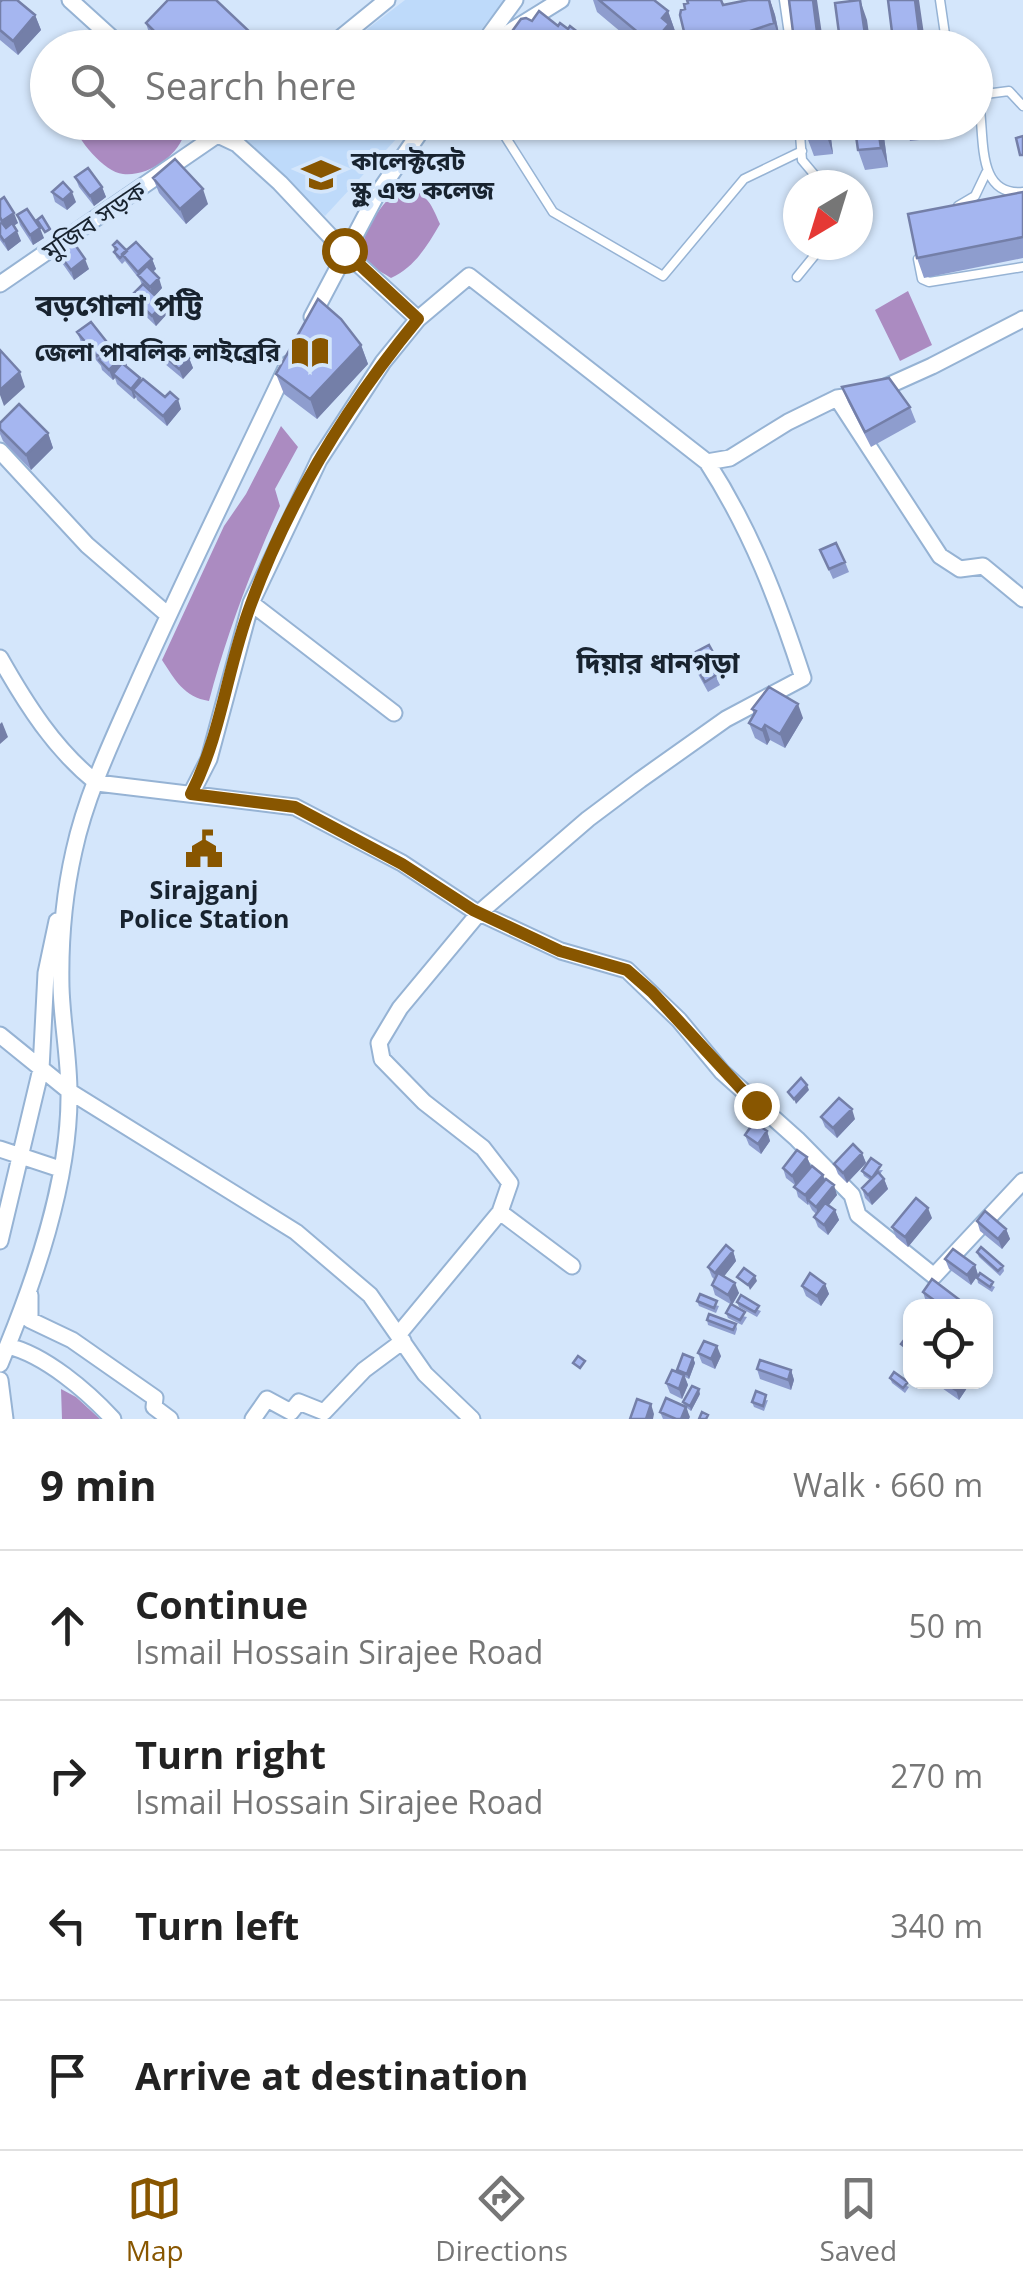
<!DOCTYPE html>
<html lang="en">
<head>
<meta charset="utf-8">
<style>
  :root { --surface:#fff; --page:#f6f6f6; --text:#222; --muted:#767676; --line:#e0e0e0; --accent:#885600 }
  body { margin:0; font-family:"Open Sans","Noto Sans Bengali",sans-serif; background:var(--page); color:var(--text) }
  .controls { position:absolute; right:30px; bottom:30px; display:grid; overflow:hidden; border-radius:20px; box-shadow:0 2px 8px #0004 }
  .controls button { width:90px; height:90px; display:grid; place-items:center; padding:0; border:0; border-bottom:2px solid var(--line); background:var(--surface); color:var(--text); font:50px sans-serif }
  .compass { position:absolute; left:783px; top:170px; width:90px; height:90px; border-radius:50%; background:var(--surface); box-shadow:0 2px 8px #0004; rotate:218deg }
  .stop { position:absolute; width:30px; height:30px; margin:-22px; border:8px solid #885600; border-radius:50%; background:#fff }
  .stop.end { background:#885600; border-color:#fff; box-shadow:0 2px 10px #0008 }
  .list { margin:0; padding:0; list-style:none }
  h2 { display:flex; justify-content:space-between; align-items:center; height:130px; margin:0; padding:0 40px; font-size:42px }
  h2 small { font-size:32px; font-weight:400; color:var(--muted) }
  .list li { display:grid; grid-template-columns:65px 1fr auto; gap:30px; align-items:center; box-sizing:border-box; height:150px; padding:0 40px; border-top:2px solid var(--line) }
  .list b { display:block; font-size:38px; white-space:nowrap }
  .list p { margin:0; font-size:32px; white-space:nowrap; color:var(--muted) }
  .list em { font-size:32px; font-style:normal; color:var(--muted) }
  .icon { flex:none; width:55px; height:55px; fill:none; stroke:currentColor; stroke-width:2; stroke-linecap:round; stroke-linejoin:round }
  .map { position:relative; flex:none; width:1023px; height:1419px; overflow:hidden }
  .search { position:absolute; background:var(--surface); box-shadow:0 2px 8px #0004; left:30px; right:30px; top:30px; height:110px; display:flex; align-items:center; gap:25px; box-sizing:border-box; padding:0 35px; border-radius:55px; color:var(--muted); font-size:38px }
  .sheet { height:730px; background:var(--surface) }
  nav { display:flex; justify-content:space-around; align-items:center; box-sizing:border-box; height:140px; border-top:2px solid var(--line); background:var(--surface); font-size:28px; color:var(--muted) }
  nav a { display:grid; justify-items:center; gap:5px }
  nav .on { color:var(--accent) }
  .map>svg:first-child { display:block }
  .built { fill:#bedafa }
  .water { fill:#ab8bc1 }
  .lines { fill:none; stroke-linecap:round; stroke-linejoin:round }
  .lane-casing { stroke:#96b3d4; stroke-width:11 }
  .street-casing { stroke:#96b3d4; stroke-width:19 }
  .lane { stroke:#fff; stroke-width:8 }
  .street { stroke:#fff; stroke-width:15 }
  .wall { fill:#8e9dce }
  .shaded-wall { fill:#747fa8 }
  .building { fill:#a5b6f0; stroke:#747fa8; stroke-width:2.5 }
  .route { stroke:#885600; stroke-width:12 }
  .labels { text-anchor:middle; stroke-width:8; stroke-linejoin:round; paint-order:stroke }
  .poi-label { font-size:25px; font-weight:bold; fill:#18232f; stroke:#d4e6fb; text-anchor:start }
  .street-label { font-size:25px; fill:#18232f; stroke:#d4e6fb }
  .neighbourhood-label { font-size:28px; font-weight:bold; fill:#18232f; stroke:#d4e6fb }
  .quarter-label { font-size:30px; font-weight:bold; fill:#18232f; stroke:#d4e6fb }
</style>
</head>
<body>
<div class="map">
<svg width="1023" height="1419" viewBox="0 0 1023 1419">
  <rect width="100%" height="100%" fill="#d4e6fb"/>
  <!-- built -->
  <path class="built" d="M405 0H504L468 47H344Z
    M248 123H411L325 216 233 134Z"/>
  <!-- water -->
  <path class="water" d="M73 123H181L185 131C180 155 148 177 123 174 104 172 77 139 73 123Z
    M400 187C425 189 431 203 440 224 427 246 415 267 391 278 385 274 375 269 370 264 349 241 384 202 400 187Z
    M908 291 932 345 900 361 875 310Z
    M281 426 298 447 275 489 280 506C251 570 227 633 209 701 184 697 175 680 162 660L224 526 246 494Z
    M61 1389 76 1397 100 1419H62Z"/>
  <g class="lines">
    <!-- lane casing -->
    <g class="lane-casing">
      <path id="lane" d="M784 0 791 48
        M940 0 947 48
        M976 89C988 122 970 197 1023 192
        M978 95 1009 91 1023 106
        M496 122 553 212 663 276 744 179 802 151
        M799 122 802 160 823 185
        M958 206 975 196 986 173
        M918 259 922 279 929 282 1023 267
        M797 277 823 245"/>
    </g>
    <!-- street casing -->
    <g class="street-casing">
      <path id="street" d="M70 0 123 48
        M328 48 387 0
        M480 48 515 0
        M495 48 511 31 561 0
        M206 122 220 136 237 144 280 183 344 251 418 319
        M0 284 236 122
        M312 317 376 196 427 122
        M837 398 940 556 960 569 983 566 1023 599
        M0 451 87 545 168 615
        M251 603 394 713
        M0 658C26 704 55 750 97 783L295 807 402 863 473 910 561 951 627 970 679 1020 722 1072 797 1139 852 1195 858 1215 934 1276 1023 1181
        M191 794 209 759 251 603 319 460 383 362 418 319 469 276 707 462 730 458 788 422 837 398 872 393 932 366 1023 319
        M0 1035 69 1091 296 1232 370 1295 425 1374 472 1419
        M0 1149 60 1169
        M500 1212 572 1266
        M0 1241 41 1069 46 973 57 921
        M30 1295V1320L72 1340 155 1398 154 1407 170 1419
        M398 1335 500 1212 510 1183 483 1148 424 1102 382 1059 379 1043 400 1008 479 913 588 819 640 780 726 719 803 678C778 601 751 530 707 462
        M8 1346C45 1355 87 1391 113 1419
        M0 1364C34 1283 70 1181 69 1093 69 1057 62 1022 61 987 60 941 64 895 74 851 86 795 113 739 136 687 184 579 237 472 288 364
        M0 1380 5 1419
        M253 1419 267 1399 291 1412 299 1402 324 1412 364 1370 403 1341"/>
    </g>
    <!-- lane -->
    <use href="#lane" class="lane"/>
    <!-- street -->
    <use href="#street" class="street"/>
  </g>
  <!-- wall -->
  <path class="wall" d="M593 0H654L668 11 675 31 672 34 676 43 673 48H640L597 12Z
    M770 0 775 15 781 43 768 48H688L685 9Z
    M0 2 35 15 41 30 18 55 0 40Z
    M532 21 558 26 568 29 584 37 588 48H522L518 45 513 30Z
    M146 23 256 45 255 48H173L171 45 168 48H164L149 33Z
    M805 122H829L833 154 814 156 807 137Z
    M854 122H882L888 167 865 170 858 150Z
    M903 122H936L938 138 910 141Z
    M75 177 102 187 106 197 94 206 79 187Z
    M153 178 208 204 186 224 159 193Z
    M52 192 76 202 67 210 55 202Z
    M1023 192V258L924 278 917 258Z
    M0 199 18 223 13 226 21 241 8 251 0 240Z
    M17 215 44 238 33 245 20 225Z
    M113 245 152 259 156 269 153 272 162 288 155 295 164 304 167 314 156 326 135 306 131 296 142 285 140 280 125 261 122 264 116 257Z
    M56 250 89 269 74 280 60 260Z
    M77 332 110 346 127 365 126 366 140 378 141 381 181 409 167 426 137 400 136 397 134 399 117 384 115 378 113 380 102 370 101 366 81 342Z
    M361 345 368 364 317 419 284 394 276 374Z
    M162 354 189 358 193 368 183 379 165 364Z
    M842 387 910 407 916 422 871 447 848 402Z
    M0 423 48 433 53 448 31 470 3 441 0 434Z
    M820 550 845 562 849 572 833 579Z
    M690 655 720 665 724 675 717 679 720 685 708 692 693 665Z
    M752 709 803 718 785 748 770 740 767 745 755 738 749 723 754 715Z
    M821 1117 855 1119 837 1138 825 1127Z
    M767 1131 770 1141 761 1154 749 1145 745 1135Z
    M862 1153 866 1163 847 1183 838 1174 834 1164Z
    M807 1157 811 1167 823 1175 825 1180 837 1195 829 1205 835 1210 839 1220 828 1235 818 1227 814 1217 816 1214 812 1210 809 1204 808 1205 798 1197 795 1185 786 1178 783 1168Z
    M883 1170 880 1174 884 1179 888 1189 872 1205 865 1198 862 1188 870 1180 864 1176 862 1171Z
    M932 1218 908 1247 896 1237 892 1227Z
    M977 1221 1006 1229 1010 1239 1002 1249 980 1231Z
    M733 1251 736 1261 724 1276 739 1293 732 1305 715 1295 712 1285 715 1280 712 1277 708 1267Z
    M977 1252 1003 1266 1004 1271 1000 1276 979 1257Z
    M945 1259 975 1265 978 1275 971 1285 949 1269Z
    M977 1278 995 1287 992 1292 978 1283Z
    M825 1284 829 1294 821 1306 806 1296 802 1286Z
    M923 1292 961 1301 963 1306H923H932L926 1302Z
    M697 1301 719 1306 716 1313 699 1306Z
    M737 1302 761 1311 757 1317 739 1307Z
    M726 1313 747 1317 742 1325 728 1318Z
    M707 1320 736 1324 737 1329 735 1335 708 1325Z
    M698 1353 721 1356 715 1369 702 1363Z
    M693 1358 695 1363 689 1379 685 1377 688 1385 682 1399 670 1393 666 1383 678 1372 677 1370Z
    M757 1369 791 1370 794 1380 791 1390 760 1379Z
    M890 1378 909 1387 905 1393 892 1383Z
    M937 1382H968L969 1385 959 1400 939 1386Z
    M700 1394 691 1411 687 1408 689 1419H663L660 1412 684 1406 683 1402Z
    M768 1400 764 1411 754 1407 752 1402Z"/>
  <!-- shaded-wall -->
  <path class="shaded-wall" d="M770 0 775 15 781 43 774 23Z
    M813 0H817L824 48H819Z
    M860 0 867 20 871 48H867Z
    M915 0H919L926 48H921Z
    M668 11 675 31 672 34 676 43 673 48H654L652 44 662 18Z
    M35 15 41 30 18 55 13 41Z
    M167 35 171 45 168 48H165L163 40Z
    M253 35 256 45 255 47 248 40Z
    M584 37 588 48H576Z
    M824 122H829L833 154 826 134Z
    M877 122H882L888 167 881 148Z
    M102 187 106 197 94 206 90 196Z
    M203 189 208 204 186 224 180 209Z
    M72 192 76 202 67 210 63 200Z
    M14 213 18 223 6 231 2 221Z
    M40 228 44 238 33 245 30 235Z
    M17 231 21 241 8 251 4 241Z
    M85 259 89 269 74 280 71 270Z
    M152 259 156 269 143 280 138 272Z
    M159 278 162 288 154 297 150 287Z
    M164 304 167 314 156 326 152 316Z
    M361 345 368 364 317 419 310 399Z
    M124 355 127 365 116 377 113 374 115 378 113 380 109 370Z
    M189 358 193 368 183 379 179 369Z
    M20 372 25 387 4 406 0 395V390Z
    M140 378 144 388 133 390 136 397 134 399 131 389Z
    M178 399 181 409 167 426 163 416Z
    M48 433 53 448 31 470 26 455Z
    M798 704 803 718 785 748 780 734Z
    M2 722 8 737 0 744V724Z
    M765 725 770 740 767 745 762 730Z
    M807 1085 809 1090 796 1104 794 1099Z
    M852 1109 855 1119 837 1138 833 1128Z
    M767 1131 770 1141 761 1154 758 1144Z
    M862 1153 866 1163 847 1183 843 1173Z
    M807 1157 811 1167 796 1186 792 1176Z
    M823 1175 826 1185 808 1200V1205L805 1195Z
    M884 1179 888 1189 872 1205 868 1195Z
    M834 1185 837 1195 819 1217 816 1207Z
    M928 1208 932 1218 908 1247 905 1237Z
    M835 1210 839 1220 828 1235 824 1225Z
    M1006 1229 1010 1239 1002 1249 998 1239Z
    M733 1251 736 1261 719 1283 715 1273Z
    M975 1265 978 1275 971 1285 967 1275Z
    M755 1276 757 1281 750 1290 748 1285Z
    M735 1283 739 1293 732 1305 728 1295Z
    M825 1284 829 1294 821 1306 817 1296Z
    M717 1346 721 1356 715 1369 711 1359Z
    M693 1358 695 1363 689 1379 687 1374Z
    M791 1370 794 1380 791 1390 788 1380Z
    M684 1375 688 1385 682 1399 679 1389Z
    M961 1382H968L969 1385 959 1400 956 1390Z
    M699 1389 700 1394 691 1411 690 1406Z
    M651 1404 654 1414 653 1419H646Z
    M686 1407 690 1417 689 1419H681Z"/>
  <!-- building -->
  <path class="building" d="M2 0H17L35 15 13 41 0 30V2Z
    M168 0H216L253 35 248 40 254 47 180 48 167 35 163 40 146 23Z
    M599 0H654L668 11 662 18 669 24 652 44Z
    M687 0H721L723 5 748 0H769L774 23 735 36 736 42 718 47 716 41 688 48 680 15 681 10 685 9 684 4 688 3Z
    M789 0H813L819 48H795Z
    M860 0 867 48H841L835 3Z
    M888 0H915L921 48H894Z
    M539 11 558 26 560 23 568 29 570 26 584 37 576 48H536L513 30 521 19 526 18 532 21Z
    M805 122H824L826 134 807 137Z
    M854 122H877L881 148 858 150Z
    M1023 136V155H1020L1016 138Z
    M175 159 203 189 180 209 153 178Z
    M88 168 102 187 90 196 75 177Z
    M63 182 72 192 63 200 52 192Z
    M1023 192V237L917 258 908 214Z
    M4 197 14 213 2 221 0 217V200Z
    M27 209 40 228 30 235 17 215Z
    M42 216 50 229 45 232 37 220Z
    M2 223 6 228 12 223 17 231 4 241 0 235V224Z
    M71 239 85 259 71 270 56 250Z
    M117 241 127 251 120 258 114 252 117 249 113 245Z
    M136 242 152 259 138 272 122 254Z
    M147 266 159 278 150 287 138 275Z
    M143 284 164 304 152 316 131 296Z
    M318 299 341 319 361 345 310 399 276 374Z
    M91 322 110 346 97 356 77 332Z
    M171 343 189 358 179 369 162 354Z
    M113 345 124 355 109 370 99 360Z
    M0 350 20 372 0 390Z
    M122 363 140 378 131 389 113 374Z
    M889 378 910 407 865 432 842 387Z
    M143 379 165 397 170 392 178 399 163 416 133 390Z
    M19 404 48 433 26 455 0 429V423Z
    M836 543 845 562 829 569 820 550Z
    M709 645 720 665 712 669 716 675 705 682 690 655Z
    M769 687 798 704 780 734 765 725 762 730 749 723 756 711 752 709Z
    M801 1078 807 1085 794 1099 788 1092Z
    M839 1098 852 1109 833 1128 821 1117Z
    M754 1122 767 1131 758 1144 745 1135Z
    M853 1144 862 1153 843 1173 834 1164Z
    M797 1150 807 1157 792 1176 783 1168Z
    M871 1158 881 1165 872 1178 862 1171Z
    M812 1166 823 1175 805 1195 794 1187Z
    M878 1172 884 1179 868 1195 862 1188Z
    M826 1179 834 1185 816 1207 808 1200Z
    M916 1198 928 1208 905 1237 892 1227Z
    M825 1203 835 1210 824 1225 814 1217Z
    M985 1211 1006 1229 998 1239 977 1221Z
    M726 1245 733 1251 715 1273 708 1267Z
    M981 1247 1003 1266 998 1271 977 1252Z
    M953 1249 975 1265 967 1275 945 1259Z
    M744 1268 755 1276 748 1285 737 1277Z
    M718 1273 735 1283 728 1295 712 1285Z
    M810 1273 825 1284 817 1296 802 1286Z
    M980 1273 993 1282 990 1287 977 1278Z
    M932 1279 961 1301 957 1306H942L923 1292Z
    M700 1294 717 1301 714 1308 697 1301Z
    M741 1295 759 1306 755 1312 737 1302Z
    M731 1304 745 1312 740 1320 726 1313Z
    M709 1314 736 1324 733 1330 707 1320Z
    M908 1335 910 1337V1351L901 1344Z
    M704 1341 717 1346 711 1359 698 1353Z
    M683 1354 693 1358 687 1374 677 1370Z
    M578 1356 585 1361 580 1368 573 1363Z
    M760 1360 791 1370 788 1380 757 1369Z
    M672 1370 684 1375 679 1389 666 1383Z
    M894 1372 908 1382 903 1388 890 1378Z
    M943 1382H961L956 1390Z
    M692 1386 699 1389 690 1406 683 1402Z
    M756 1391 766 1395 763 1406 752 1402Z
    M666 1398 686 1407 681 1419H676L660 1412Z
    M637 1399 651 1404 646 1419H630Z
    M702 1412 708 1415 706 1419H699Z"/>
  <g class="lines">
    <!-- route -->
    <path class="route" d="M344 250 418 319C348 404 289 500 251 604 227 667 222 733 191 794L295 807 402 864 473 910 560 951 627 970 652 992 756 1105"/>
  </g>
  <!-- icons -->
  <defs>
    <g id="school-bare" transform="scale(3)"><path d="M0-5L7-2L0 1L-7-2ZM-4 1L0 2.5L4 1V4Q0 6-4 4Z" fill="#885600" stroke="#d4e6fb" stroke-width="2.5" paint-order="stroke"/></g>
    <g id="library-bare" transform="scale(3)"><path d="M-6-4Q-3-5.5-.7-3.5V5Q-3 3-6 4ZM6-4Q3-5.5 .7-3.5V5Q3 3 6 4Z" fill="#885600" stroke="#d4e6fb" stroke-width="2.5" paint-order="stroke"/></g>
    <g id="civic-bare" transform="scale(3)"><path d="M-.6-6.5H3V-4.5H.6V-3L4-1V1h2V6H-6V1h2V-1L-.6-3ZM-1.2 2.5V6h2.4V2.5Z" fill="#885600" stroke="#d4e6fb" stroke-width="2.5" paint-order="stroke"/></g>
  </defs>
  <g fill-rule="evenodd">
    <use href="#school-bare" x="321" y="175"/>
    <use href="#library-bare" x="310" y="352"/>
    <use href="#civic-bare" x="204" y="849"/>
  </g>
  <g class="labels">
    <!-- poi labels -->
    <g class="poi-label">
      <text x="351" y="170">কালেক্টরেট<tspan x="351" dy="29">স্কুল এন্ড কলেজ</tspan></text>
      <text x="280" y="361" text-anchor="end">জেলা পাবলিক লাইব্রেরি</text>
      <text x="204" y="899" text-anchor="middle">Sirajganj<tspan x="204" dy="29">Police Station</tspan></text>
    </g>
    <!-- street labels -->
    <g class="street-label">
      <text transform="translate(94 221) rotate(-34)" y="9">মুজিব সড়ক</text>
    </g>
    <!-- neighbourhood labels -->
    <g class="neighbourhood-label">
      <text x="658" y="673">দিয়ার ধানগড়া</text>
    </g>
    <!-- quarter labels -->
    <g class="quarter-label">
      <text x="119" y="316">বড়গোলা পট্টি</text>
    </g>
  </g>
</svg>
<div class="controls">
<button><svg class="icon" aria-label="locate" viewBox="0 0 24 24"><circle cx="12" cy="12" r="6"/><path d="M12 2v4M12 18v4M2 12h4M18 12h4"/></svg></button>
</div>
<svg class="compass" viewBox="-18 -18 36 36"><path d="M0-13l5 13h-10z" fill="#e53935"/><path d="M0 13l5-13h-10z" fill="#767676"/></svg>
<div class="stop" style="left:344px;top:250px"></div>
<div class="stop end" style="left:756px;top:1105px"></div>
<div class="search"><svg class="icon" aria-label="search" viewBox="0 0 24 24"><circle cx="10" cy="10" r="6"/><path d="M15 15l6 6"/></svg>Search here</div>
</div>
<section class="sheet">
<h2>9 min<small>Walk · 660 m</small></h2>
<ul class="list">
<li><svg class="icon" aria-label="ahead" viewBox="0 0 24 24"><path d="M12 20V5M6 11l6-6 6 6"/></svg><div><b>Continue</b><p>Ismail Hossain Sirajee Road</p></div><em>50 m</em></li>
<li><svg class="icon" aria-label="right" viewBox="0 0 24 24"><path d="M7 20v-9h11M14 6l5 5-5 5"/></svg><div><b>Turn right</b><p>Ismail Hossain Sirajee Road</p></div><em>270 m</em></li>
<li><svg class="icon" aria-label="left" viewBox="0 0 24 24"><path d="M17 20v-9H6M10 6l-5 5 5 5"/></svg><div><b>Turn left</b></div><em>340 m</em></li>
<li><svg class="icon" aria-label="arrive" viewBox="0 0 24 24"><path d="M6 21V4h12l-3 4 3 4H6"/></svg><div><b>Arrive at destination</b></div></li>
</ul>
</section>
<nav>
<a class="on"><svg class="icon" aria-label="map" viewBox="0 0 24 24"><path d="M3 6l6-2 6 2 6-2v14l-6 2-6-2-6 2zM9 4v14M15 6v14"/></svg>Map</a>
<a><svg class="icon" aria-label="directions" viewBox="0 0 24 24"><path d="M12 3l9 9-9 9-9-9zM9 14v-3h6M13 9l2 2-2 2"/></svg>Directions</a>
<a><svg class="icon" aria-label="saved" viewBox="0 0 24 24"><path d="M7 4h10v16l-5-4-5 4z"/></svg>Saved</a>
</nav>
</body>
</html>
